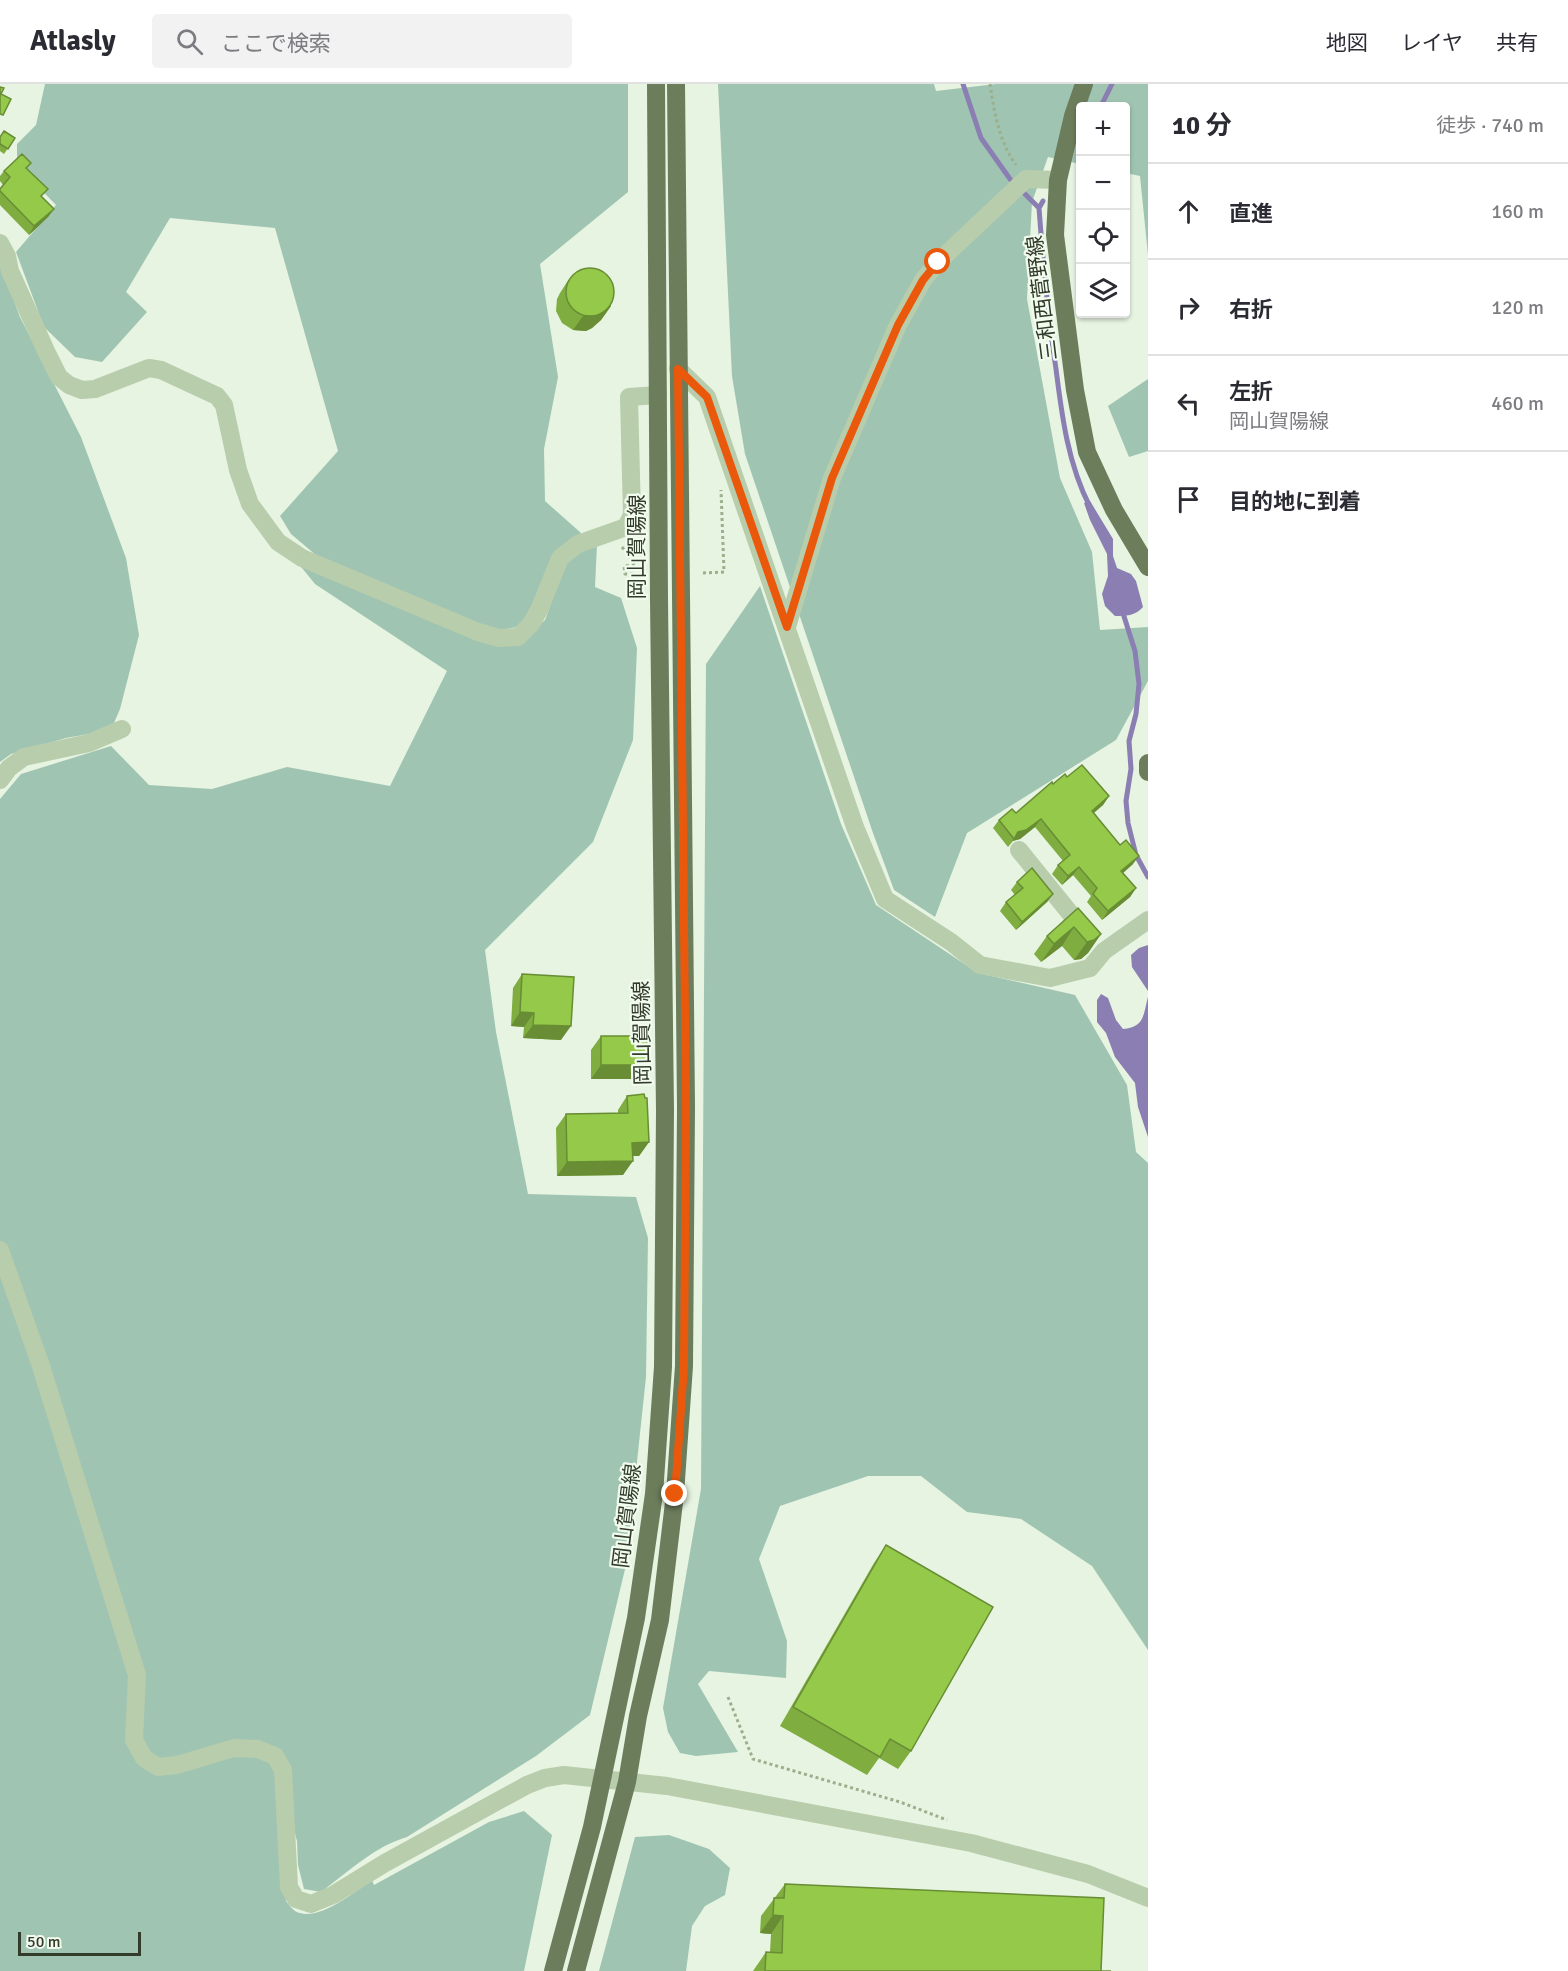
<!DOCTYPE html>
<html lang="ja">
<head>
<meta charset="utf-8">
<style>
  :root { --surface:#fff; --page:#f2f2f3; --text:#2b2b33; --muted:#7c7c81; --line:#e1e1e2 }
  body { margin:0; font-family:Signika,"Noto Sans JP",sans-serif; background:var(--page); color:var(--text) }
  .controls { position:absolute; right:18px; top:18px; display:grid; overflow:hidden; border-radius:6px; box-shadow:0 2px 4px #0004 }
  .controls button { width:54px; height:54px; display:grid; place-items:center; padding:0; border:0; border-bottom:2px solid var(--line); background:var(--surface); color:var(--text); font:30px sans-serif }
  .scale { position:absolute; left:18px; bottom:15px; width:123px; box-sizing:border-box; padding-left:6px; border:3px solid #333b2b; border-top:0; font-size:16px; line-height:21px; white-space:nowrap; color:#333b2b; -webkit-text-stroke:4px #f1fbee; paint-order:stroke }
  .stop { position:absolute; width:18px; height:18px; margin:-14px; border:4px solid #ea580c; border-radius:50%; background:#fff }
  .stop.end { background:#ea580c; border-color:#fff; box-shadow:0 2px 6px #0008 }
  .list { margin:0; padding:0; list-style:none }
  h2 { display:flex; justify-content:space-between; align-items:center; height:78px; margin:0; padding:0 24px; font-size:26px }
  h2 small { font-size:20px; font-weight:400; color:var(--muted) }
  .list li { display:grid; grid-template-columns:39px 1fr auto; gap:18px; align-items:center; box-sizing:border-box; height:96px; padding:0 24px; border-top:2px solid var(--line) }
  .list b { display:block; font-size:22px; white-space:nowrap }
  .list p { margin:0; font-size:20px; white-space:nowrap; color:var(--muted) }
  .list em { font-size:20px; font-style:normal; color:var(--muted) }
  .icon { flex:none; width:33px; height:33px; fill:none; stroke:currentColor; stroke-width:2; stroke-linecap:round; stroke-linejoin:round }
  .map { position:relative; flex:none; width:1148px; height:1887px; overflow:hidden }
  header { display:flex; align-items:center; gap:36px; box-sizing:border-box; height:84px; padding:0 30px; background:var(--surface); border-bottom:2px solid var(--line) }
  header strong { font-size:28px }
  nav { display:flex; gap:33px; margin-inline-start:auto; font-size:21px }
  .search { width:420px; height:54px; background:var(--page); display:flex; align-items:center; gap:15px; box-sizing:border-box; padding:0 21px; border-radius:6px; color:var(--muted); font-size:22px }
  main { display:flex }
  aside { flex:1; background:var(--surface) }
  .map>svg:first-child { display:block }
  .green { fill:#a0c4b2 }
  .water { fill:#8a7eb2 }
  .lines { fill:none; stroke-linecap:round; stroke-linejoin:round }
  .stream { stroke:#8a7eb2; stroke-width:5 }
  .path { stroke:#9baf8d; stroke-width:3; stroke-dasharray:3 3; stroke-linecap:butt }
  .minor { stroke:#b8cdac; stroke-width:18 }
  .major { stroke:#6c7d5c; stroke-width:18 }
  .wall { fill:#7fad40 }
  .shaded-wall { fill:#688d34 }
  .building { fill:#94c94a; stroke:#688d34; stroke-width:1.5 }
  .route { stroke:#ea580c; stroke-width:8 }
  .labels { text-anchor:middle; stroke-width:4.5; stroke-linejoin:round; paint-order:stroke }
  .street-label { font-size:21px; fill:#333b2b; stroke:#f1fbee }
</style>
</head>
<body>
<header>
<strong>Atlasly</strong>
<div class="search"><svg class="icon" aria-label="search" viewBox="0 0 24 24"><circle cx="10" cy="10" r="6"/><path d="M15 15l6 6"/></svg>ここで検索</div>
<nav><a>地図</a><a>レイヤ</a><a>共有</a></nav>
</header>
<main>
<div class="map">
<svg width="1148" height="1887" viewBox="0 0 1148 1887">
  <rect width="100%" height="100%" fill="#e6f4e1"/>
  <!-- green -->
  <path class="green" d="M45 0H628V108L540 180 558 293 544 365 545 417 581 449 552 472 531 529 517 543 496 547 317 472 291 450 280 432 338 367 275 144 170 134 126 208 147 228 102 278 75 273 44 243 16 168 56 121 17 81V60L36 41Z
    M718 0H934L936 7 996 0H1148V171L1140 92 1126 89V22H1080V80L1048 73 1032 118 1027 215 1060 394 1092 468 1100 546 1148 543V597L1116 656 967 749 935 833 894 806 873 749 745 370 732 292Z
    M0 180 20 233 81 353 126 474 139 551 120 625 114 639 100 648 66 654 11 670 0 678Z
    M1148 295V367L1129 373 1108 322Z
    M597 460 595 503 621 514 637 564 633 656 593 758 485 866 496 948 528 1110 636 1113 648 1154 646 1293 626 1481 590 1631 536 1672 407 1753C375 1762 348 1788 321 1808L304 1805 298 1781 297 1757 289 1728 278 1729 286 1817C290 1822 294 1828 300 1829 320 1836 356 1807 372 1796L374 1801 489 1738 524 1727 552 1751 524 1887H0V715L21 690 111 662 149 701 212 705 287 683 390 702 447 587 315 500 298 479 494 559 535 545 545 536 566 478 579 466Z
    M760 502 841 740 876 821 978 889 1075 911 1127 1001 1136 1068 1148 1079V1566L1092 1482 1021 1435 967 1428 921 1392H868L780 1422 759 1475 787 1557 786 1594 709 1587 698 1600 738 1668 696 1672 680 1669 668 1648 663 1624 701 1405 706 580Z
    M669 1751 709 1765 730 1784 725 1811 705 1822 692 1842 686 1887H599L635 1753Z"/>
  <!-- water -->
  <path class="water" d="M1090 417 1113 455V472L1117 484 1131 490 1136 497 1143 523C1135 532 1126 532 1115 532L1105 522 1102 510 1108 492 1107 470 1090 436 1084 419Z
    M1148 861V907L1132 883 1131 871 1139 864Z
    M1101 910 1108 914 1116 936 1123 945C1145 943 1143 931 1148 913V1053L1138 1023 1135 999 1115 973 1106 949 1097 938V916Z"/>
  <g class="lines">
    <!-- stream -->
    <path class="stream" d="M963 0 981 54 1010 95
      M1101 22 1112 0
      M1023 108 1039 124
      M1043 117 1039 124C1043 178 1048 232 1056 285 1062 333 1068 380 1090 423
      M1122 526 1135 567 1139 600 1136 630 1129 657 1131 685 1126 717 1128 739 1136 771 1148 793"/>
    <!-- path -->
    <path class="path" d="M990 0C994 28 999 57 1016 81
      M622 463 636 481 624 482 625 490H634
      M703 489 724 488 721 406
      M728 1613 753 1675 900 1718 947 1736"/>
    <!-- minor -->
    <path class="minor" d="M0 159 7 172 10 187 46 267 59 293 69 301 82 306 95 305 149 284 161 286 217 312 224 321 238 386 250 420 278 458 302 474 478 548 499 554 518 553 531 540 539 526 560 474 578 460 626 443 632 431 629 313 658 311
      M678 285 707 313 855 743 885 815 951 858 980 881 1050 894 1090 884 1104 867 1148 836
      M787 543 832 394 898 241 923 196 938 178 1026 95 1058 96
      M0 696 9 684 24 673 89 659 122 645
      M1019 766 1086 849
      M0 1166 40 1279 137 1591 134 1656 144 1674 158 1683 177 1681 234 1664 258 1665 275 1672 283 1686 289 1803 296 1815 311 1820 333 1811 385 1779 527 1701 545 1694 564 1691 667 1702 971 1759 1088 1790 1148 1814"/>
    <!-- major -->
    <path class="major" d="M1084 0 1073 32 1058 96 1055 151 1075 306 1087 368 1114 426 1148 483
      M1148 679V688
      M553 1887 592 1743 636 1534 654 1410 663 1283 665 1027 659 516 656 0
      M576 1887 627 1698 638 1632 660 1536 675 1410 684 1282 686 1023 676 0"/>
  </g>
  <!-- wall -->
  <path class="wall" d="M0 53 15 54 4 70 0 67Z
    M31 79 27 84 42 113 54 125 48 133 29 151 0 121V105L3 101 0 97V92L4 87Z
    M569 195 611 222 601 236 592 244 586 247 573 246 562 239 556 227 557 215 560 209Z
    M1067 693 1109 712 1103 721 1094 729 1133 780 1123 789 1136 804 1130 813 1102 836 1087 818 1091 812 1073 791 1062 801 1052 790 1058 781 1063 777 1035 743 1020 755 1013 757 1008 763 993 744 999 736 1016 729 1053 700Z
    M1017 798 1053 810 1047 818 1016 846 1000 827 1006 818 1015 811 1011 806Z
    M1078 824 1101 850 1088 869 1081 875 1074 876 1062 862 1041 878 1034 870 1047 852Z
    M522 890 561 956 523 954 524 943 511 942 513 904Z
    M601 952 647 981 638 995H591V966Z
    M627 1012 649 1058 639 1072H633L623 1091 557 1092 556 1044 566 1030 618 1029V1026Z
    M886 1461 911 1667 898 1685 879 1674 867 1691 780 1642 874 1479Z
    M785 1800 1101 1887H1111H753L766 1868H770L771 1850 760 1849 761 1832Z"/>
  <!-- shaded-wall -->
  <path class="shaded-wall" d="M54 125 48 133 29 151 34 142Z
    M611 222 601 236 592 244 586 247 573 246 583 232Z
    M1109 712 1103 721 1086 735 1092 727Z
    M1041 735 1035 743 1020 755 1012 757 1018 748Z
    M1139 772 1133 780 1115 796 1121 787Z
    M1079 783 1073 791 1062 801 1068 792Z
    M1136 804 1130 813 1102 836 1108 827Z
    M1053 810 1047 818 1016 846 1022 838Z
    M1074 843 1062 862 1041 878 1054 860Z
    M1101 850 1088 869 1081 875 1074 876 1087 858Z
    M520 928 534 929 524 943 511 942Z
    M533 941 571 942 561 956 523 954Z
    M601 981H647L638 995H591Z
    M649 1058 639 1072H623L632 1059Z
    M633 1077 623 1091 557 1092 567 1078Z
    M773 1831 783 1832 771 1850 760 1849Z"/>
  <!-- building -->
  <path class="building" d="M0 3 4 4 1 10 11 15 3 31 0 30Z
    M4 47 15 54 8 65 0 60V53Z
    M22 70 31 79 26 84 48 105 41 112 54 125 34 142 0 107V105L10 93 4 87Z
    M566 208a24 24 0 1 1 48 0a24 24 0 1 1-48 0Z
    M1082 681 1109 712 1092 727 1120 761 1126 756 1139 772 1121 787 1136 804 1108 827 1093 810 1097 804 1079 783 1068 792 1058 781 1070 771 1041 735 1026 746 1018 748 1014 755 999 736 1012 725 1016 729 1052 698 1053 700 1065 690 1067 693Z
    M1032 784 1053 810 1022 838 1006 818 1023 804 1017 798Z
    M1078 824 1101 850 1094 856 1087 858 1074 843 1054 860 1047 852Z
    M522 890 574 893 571 942 533 941 534 929 520 928Z
    M601 952H647V981H601Z
    M644 1010 645 1014H647L649 1058 632 1059 633 1077 567 1078 566 1030 628 1029 627 1012Z
    M886 1461 993 1523 911 1667 890 1655 880 1673 793 1623Z
    M785 1800 1104 1814 1101 1887H1111H765L766 1868 782 1869 783 1832 773 1831 774 1814H784Z"/>
  <g class="lines">
    <!-- route -->
    <path class="route" d="M675 1410 684 1282 686 1023 678 285 707 313 787 543 832 394 898 241 923 196 938 178"/>
  </g>
  <g class="labels">
    <!-- street labels -->
    <g class="street-label">
      <text transform="translate(1042 214) rotate(-97)" y="7">三和西菅野線</text>
      <text transform="translate(637 463) rotate(-90)" y="7">岡山賀陽線</text>
      <text transform="translate(642 949) rotate(-91)" y="7">岡山賀陽線</text>
      <text transform="translate(627 1432) rotate(-83)" y="7">岡山賀陽線</text>
    </g>
  </g>
</svg>
<div class="controls">
<button>+</button>
<button>−</button>
<button><svg class="icon" aria-label="locate" viewBox="0 0 24 24"><circle cx="12" cy="12" r="6"/><path d="M12 2v4M12 18v4M2 12h4M18 12h4"/></svg></button>
<button><svg class="icon" aria-label="layers" viewBox="0 0 24 24"><path d="M12 4l9 5-9 5-9-5zM3 14l9 5 9-5"/></svg></button>
</div>
<div class="scale">50 m</div>
<div class="stop" style="left:938px;top:178px"></div>
<div class="stop end" style="left:675px;top:1410px"></div>
</div>
<aside>
<h2>10 分<small>徒歩 · 740 m</small></h2>
<ul class="list">
<li><svg class="icon" aria-label="ahead" viewBox="0 0 24 24"><path d="M12 20V5M6 11l6-6 6 6"/></svg><div><b>直進</b></div><em>160 m</em></li>
<li><svg class="icon" aria-label="right" viewBox="0 0 24 24"><path d="M7 20v-9h11M14 6l5 5-5 5"/></svg><div><b>右折</b></div><em>120 m</em></li>
<li><svg class="icon" aria-label="left" viewBox="0 0 24 24"><path d="M17 20v-9H6M10 6l-5 5 5 5"/></svg><div><b>左折</b><p>岡山賀陽線</p></div><em>460 m</em></li>
<li><svg class="icon" aria-label="arrive" viewBox="0 0 24 24"><path d="M6 21V4h12l-3 4 3 4H6"/></svg><div><b>目的地に到着</b></div></li>
</ul>
</aside>
</main>
</body>
</html>
